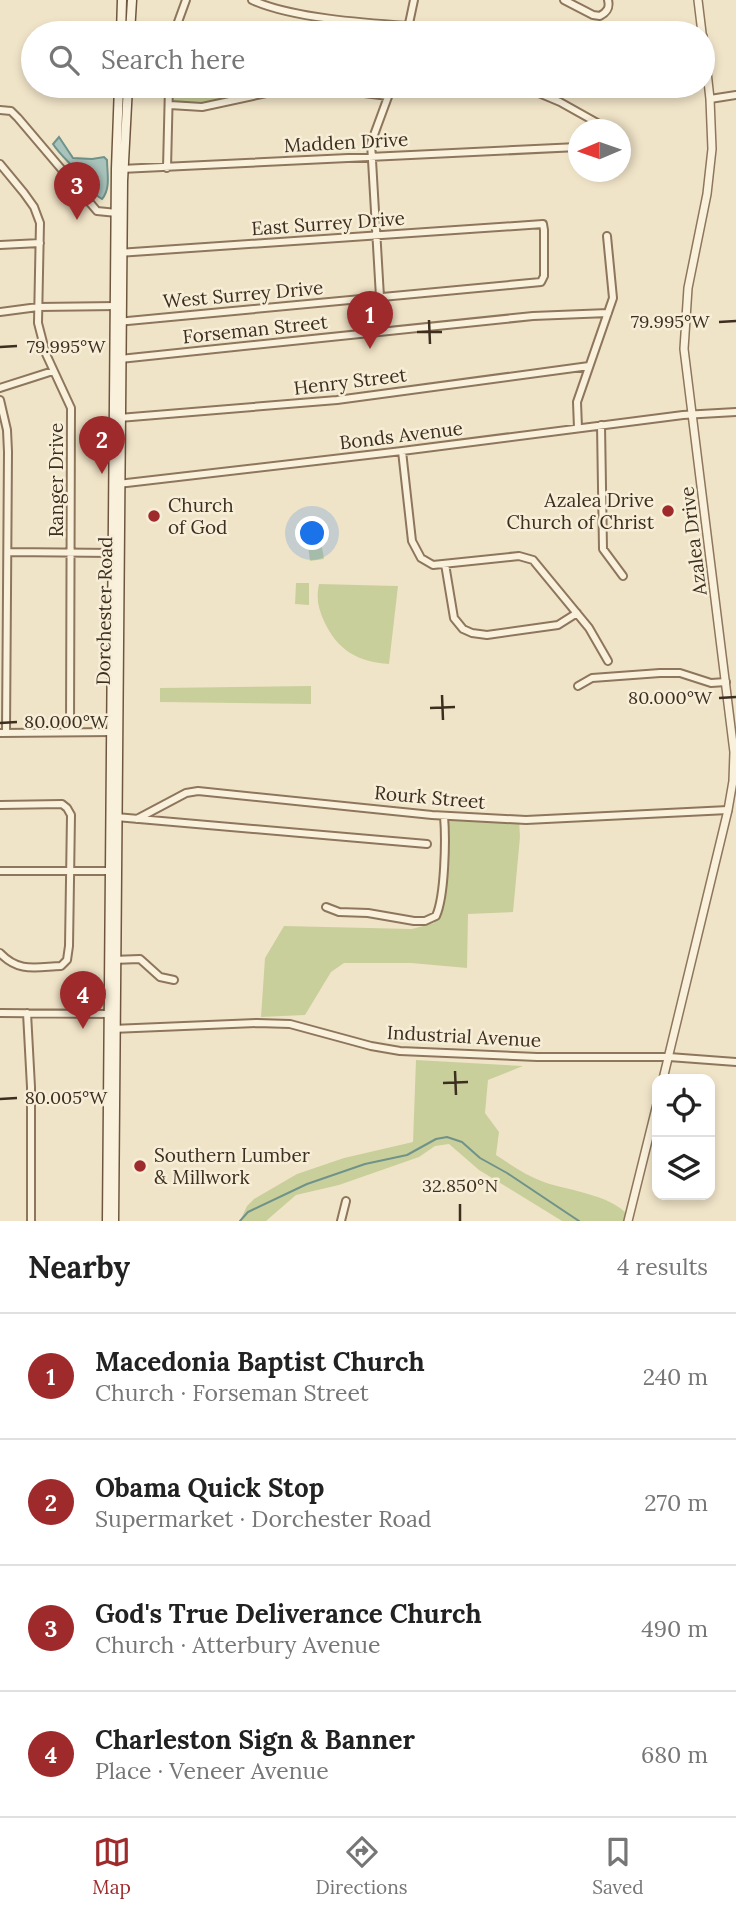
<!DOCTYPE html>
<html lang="en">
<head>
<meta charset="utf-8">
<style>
  :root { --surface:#fff; --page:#f2f2f2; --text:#222; --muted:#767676; --line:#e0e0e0; --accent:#9e2a2b }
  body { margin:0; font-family:Lora,serif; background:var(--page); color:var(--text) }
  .controls { position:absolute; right:21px; bottom:21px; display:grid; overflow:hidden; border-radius:14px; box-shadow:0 4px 10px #0003 }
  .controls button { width:63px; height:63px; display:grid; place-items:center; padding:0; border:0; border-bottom:2px solid var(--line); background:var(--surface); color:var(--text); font:35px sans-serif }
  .compass { position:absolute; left:568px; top:119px; width:63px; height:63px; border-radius:50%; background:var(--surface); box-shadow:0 4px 10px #0003; rotate:268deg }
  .you { position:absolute; left:313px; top:534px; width:24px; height:24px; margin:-18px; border:5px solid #fff; border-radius:50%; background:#1a73e8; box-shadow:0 0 0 10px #1a73e833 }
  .badge { display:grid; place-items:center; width:46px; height:46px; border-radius:50%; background:var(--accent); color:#fff; font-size:23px; font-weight:700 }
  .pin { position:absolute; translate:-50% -58px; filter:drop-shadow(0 2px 4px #0008) }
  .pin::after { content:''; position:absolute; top:37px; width:24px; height:21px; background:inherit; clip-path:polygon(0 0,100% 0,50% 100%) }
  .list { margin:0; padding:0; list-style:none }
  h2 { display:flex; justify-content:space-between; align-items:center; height:91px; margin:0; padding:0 28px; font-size:30px }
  h2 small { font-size:23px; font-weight:400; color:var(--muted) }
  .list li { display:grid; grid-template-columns:46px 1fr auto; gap:21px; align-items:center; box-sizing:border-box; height:126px; padding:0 28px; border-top:2px solid var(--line) }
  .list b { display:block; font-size:26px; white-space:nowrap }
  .list p { margin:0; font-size:23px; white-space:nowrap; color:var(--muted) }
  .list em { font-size:23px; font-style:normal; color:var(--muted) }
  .icon { flex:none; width:38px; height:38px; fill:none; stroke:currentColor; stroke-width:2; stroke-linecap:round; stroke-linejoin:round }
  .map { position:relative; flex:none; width:736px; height:1221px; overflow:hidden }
  .search { position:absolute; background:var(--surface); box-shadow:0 4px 10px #0003; left:21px; right:21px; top:21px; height:77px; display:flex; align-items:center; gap:18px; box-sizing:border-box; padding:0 24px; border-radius:38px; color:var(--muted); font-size:26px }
  .sheet { height:595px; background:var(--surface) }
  nav { display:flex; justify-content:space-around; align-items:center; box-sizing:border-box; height:98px; border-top:2px solid var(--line); background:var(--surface); font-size:19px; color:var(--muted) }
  nav a { display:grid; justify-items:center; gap:4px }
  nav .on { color:var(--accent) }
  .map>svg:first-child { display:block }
  .green { fill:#c9cf9b }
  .water { fill:#a9c4bc; stroke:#6f938a; stroke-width:2 }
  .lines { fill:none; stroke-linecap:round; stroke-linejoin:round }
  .stream { stroke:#6f938a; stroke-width:2 }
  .minor-casing { stroke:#8d765c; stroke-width:10 }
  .tertiary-casing { stroke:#8d765c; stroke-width:10 }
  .secondary-casing { stroke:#6f573f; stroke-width:11 }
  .minor { stroke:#faf1dc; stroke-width:6 }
  .tertiary { stroke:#faf1dc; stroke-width:7 }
  .secondary { stroke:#faf1dc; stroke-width:8 }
  .ticks { fill:none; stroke:#3d2e20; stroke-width:2.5 }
  .poi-dot { fill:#9e2a2b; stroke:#f7eed8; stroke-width:2.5 }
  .labels { text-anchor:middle; stroke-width:5; stroke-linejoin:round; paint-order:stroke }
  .street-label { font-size:19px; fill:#3d2e20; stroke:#f7eed8 }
  .poi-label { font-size:19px; fill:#3d2e20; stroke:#f7eed8; text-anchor:start }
  .ticks-label { font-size:18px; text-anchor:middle; fill:#3d2e20; stroke:#f7eed8; stroke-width:5; stroke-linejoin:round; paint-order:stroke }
</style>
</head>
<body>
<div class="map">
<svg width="736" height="1221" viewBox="0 0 736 1221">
  <rect width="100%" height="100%" fill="#f0e4c8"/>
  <!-- green -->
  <path class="green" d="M172 86H274L272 90 201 105 176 104 172 96Z
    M320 536 324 559 310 561 307 537Z
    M296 583H309V605L295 604Z
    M319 584 398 586 389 664C358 662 337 650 324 621 318 608 316 598 319 584Z
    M311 686V704L160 702V688Z
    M444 816 519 819 520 837 513 912 468 914 467 968 411 963H344L331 972 305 1015 261 1017 265 958 284 926 412 929 434 923 439 909Z
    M416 1060 523 1066 488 1080 485 1113 499 1132 496 1155C511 1165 527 1176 544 1182 569 1191 618 1195 632 1221H562L479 1170 449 1144 435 1146 419 1157 339 1185 296 1195 266 1221H240L247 1206 254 1199 297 1174 344 1158 413 1142Z"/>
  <!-- water -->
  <path class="water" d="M59 137 73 158 92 159 104 157 107 160C107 172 111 189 102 199L96 195V182L93 179H82C74 165 62 158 53 144Z"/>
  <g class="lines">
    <!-- stream -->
    <path class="stream" d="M240 1221 248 1212 307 1184 365 1164 407 1155 436 1139 447 1137 462 1142 480 1158 507 1173 579 1221"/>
    <!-- minor casing -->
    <g class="minor-casing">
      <path id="minor" d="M252 0C291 18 365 23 409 26
        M564 0 593 15 600 16C607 12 610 8 608 0
        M174 33 186 0
        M407 33 414 0
        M308 86 388 96
        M522 86 560 102 610 130
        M710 99 736 95
        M170 105 202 107 299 86
        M0 110 11 111 18 118 97 211 117 213
        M0 164 24 193 34 207 40 223 38 323 46 354 71 408 70 732
        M167 168 169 86
        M121 169 578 147
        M0 245 40 243
        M380 297 371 143 392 86
        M0 312 38 307 117 306
        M117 322 541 282 544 276V230L543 224 118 253
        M120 359 533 316 608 313
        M0 388 53 371
        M0 400 7 430 8 452 6 733
        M119 418 337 400 589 366
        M601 425 603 549 623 576
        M578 428 577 402 613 298 607 236
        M402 451 412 541 421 558 433 565 519 556 533 560 589 628 608 661
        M118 484 402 451 683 415 736 412
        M8 552 115 553
        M445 564 454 618 463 629 472 633 487 635 558 625 577 613
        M578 686 592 678 660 673H680L711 683 726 682
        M0 733 114 732
        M0 805 62 804 67 808 71 815 69 946 67 960 61 966C36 967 19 973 0 953
        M116 817 427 844
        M137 819 186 793 198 791 432 815 526 820 728 810
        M0 871H110
        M326 907 339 912 368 913 414 921H425L436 916C445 896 446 839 444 816
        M112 960 140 959 160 977 174 980
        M0 1013 111 1014
        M27 1013 31 1087V1221
        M112 1029 257 1023 290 1024 371 1046 400 1051 537 1057H669L736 1062
        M341 1221 346 1201"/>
    </g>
    <!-- tertiary casing -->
    <g class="tertiary-casing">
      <path id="tertiary" d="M698 0 702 33
        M663 1079 728 810 733 781 734 752 684 349 688 288 707 194 712 149 710 99 703 36
        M628 1221 657 1104"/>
    </g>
    <!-- secondary casing -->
    <g class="secondary-casing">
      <path id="secondary" d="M121 33 122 0
        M130 33 132 0
        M107 1221 116 169 119 86
        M114 1221 123 181 128 86"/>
    </g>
    <!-- minor -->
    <use href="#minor" class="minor"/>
    <!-- tertiary -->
    <use href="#tertiary" class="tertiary"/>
    <!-- secondary -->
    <use href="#secondary" class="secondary"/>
  </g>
  <!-- ticks -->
  <path class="ticks" d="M429 320 430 344M719 322 736 321M417 332H442M0 347 17 346M442 695 443 720M719 698 736 697M430 708 455 707M0 723 17 722M455 1071 456 1095M443 1083 468 1082M0 1099 17 1098M460 1204V1221"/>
  <!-- markers -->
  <g class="poi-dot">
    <circle cx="668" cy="511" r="7"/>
    <circle cx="154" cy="516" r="7"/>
    <circle cx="140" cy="1166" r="7"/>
  </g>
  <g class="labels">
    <!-- street labels -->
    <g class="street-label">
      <text transform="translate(346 142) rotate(-3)" y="7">Madden Drive</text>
      <text transform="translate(328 223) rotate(-4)" y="7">East Surrey Drive</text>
      <text transform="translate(243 294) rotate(-5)" y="7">West Surrey Drive</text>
      <text transform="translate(255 329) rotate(-6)" y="7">Forseman Street</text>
      <text transform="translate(350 381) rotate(-7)" y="7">Henry Street</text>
      <text transform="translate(401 435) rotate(-7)" y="7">Bonds Avenue</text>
      <text transform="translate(56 480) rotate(-90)" y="7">Ranger Drive</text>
      <text transform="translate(693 541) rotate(-97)" y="7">Azalea Drive</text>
      <text transform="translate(104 611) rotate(-89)" y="7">Dorchester Road</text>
      <text transform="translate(430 797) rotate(5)" y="7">Rourk Street</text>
      <text transform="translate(464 1036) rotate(3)" y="7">Industrial Avenue</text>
    </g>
    <!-- poi labels -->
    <g class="poi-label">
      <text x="654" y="507" text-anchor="end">Azalea Drive<tspan x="654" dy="22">Church of Christ</tspan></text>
      <text x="168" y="512">Church<tspan x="168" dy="22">of God</tspan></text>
      <text x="154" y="1162">Southern Lumber<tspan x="154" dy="22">&amp; Millwork</tspan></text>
    </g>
  </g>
  <g class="ticks-label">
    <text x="670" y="328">79.995°W</text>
    <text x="66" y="353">79.995°W</text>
    <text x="670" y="704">80.000°W</text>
    <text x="66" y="728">80.000°W</text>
    <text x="66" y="1104">80.005°W</text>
    <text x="460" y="1192">32.850°N</text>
  </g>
</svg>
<div class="controls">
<button><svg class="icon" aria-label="locate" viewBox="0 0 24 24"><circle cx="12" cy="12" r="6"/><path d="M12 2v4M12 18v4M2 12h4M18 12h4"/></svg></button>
<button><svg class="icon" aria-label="layers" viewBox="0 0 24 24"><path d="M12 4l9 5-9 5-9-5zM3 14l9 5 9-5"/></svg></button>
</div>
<svg class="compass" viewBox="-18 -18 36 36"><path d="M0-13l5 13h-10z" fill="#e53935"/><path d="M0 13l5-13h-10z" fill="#767676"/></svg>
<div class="you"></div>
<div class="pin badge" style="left:370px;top:349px">1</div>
<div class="pin badge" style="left:102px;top:474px">2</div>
<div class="pin badge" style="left:77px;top:220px">3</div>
<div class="pin badge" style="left:83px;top:1029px">4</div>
<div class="search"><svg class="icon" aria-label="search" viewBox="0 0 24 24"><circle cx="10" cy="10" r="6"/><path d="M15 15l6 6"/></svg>Search here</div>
</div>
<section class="sheet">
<h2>Nearby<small>4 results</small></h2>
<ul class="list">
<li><span class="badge">1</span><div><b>Macedonia Baptist Church</b><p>Church · Forseman Street</p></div><em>240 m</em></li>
<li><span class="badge">2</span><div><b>Obama Quick Stop</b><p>Supermarket · Dorchester Road</p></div><em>270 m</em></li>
<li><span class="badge">3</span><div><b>God's True Deliverance Church</b><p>Church · Atterbury Avenue</p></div><em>490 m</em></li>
<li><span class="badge">4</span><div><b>Charleston Sign &amp; Banner</b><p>Place · Veneer Avenue</p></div><em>680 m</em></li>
</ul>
</section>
<nav>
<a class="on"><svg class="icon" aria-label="map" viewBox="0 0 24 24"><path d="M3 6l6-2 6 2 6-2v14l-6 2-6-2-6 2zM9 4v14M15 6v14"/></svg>Map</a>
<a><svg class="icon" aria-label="directions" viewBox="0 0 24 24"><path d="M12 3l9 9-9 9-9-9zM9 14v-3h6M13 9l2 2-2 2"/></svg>Directions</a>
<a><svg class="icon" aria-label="saved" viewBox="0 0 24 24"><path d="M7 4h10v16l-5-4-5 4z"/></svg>Saved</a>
</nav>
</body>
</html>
